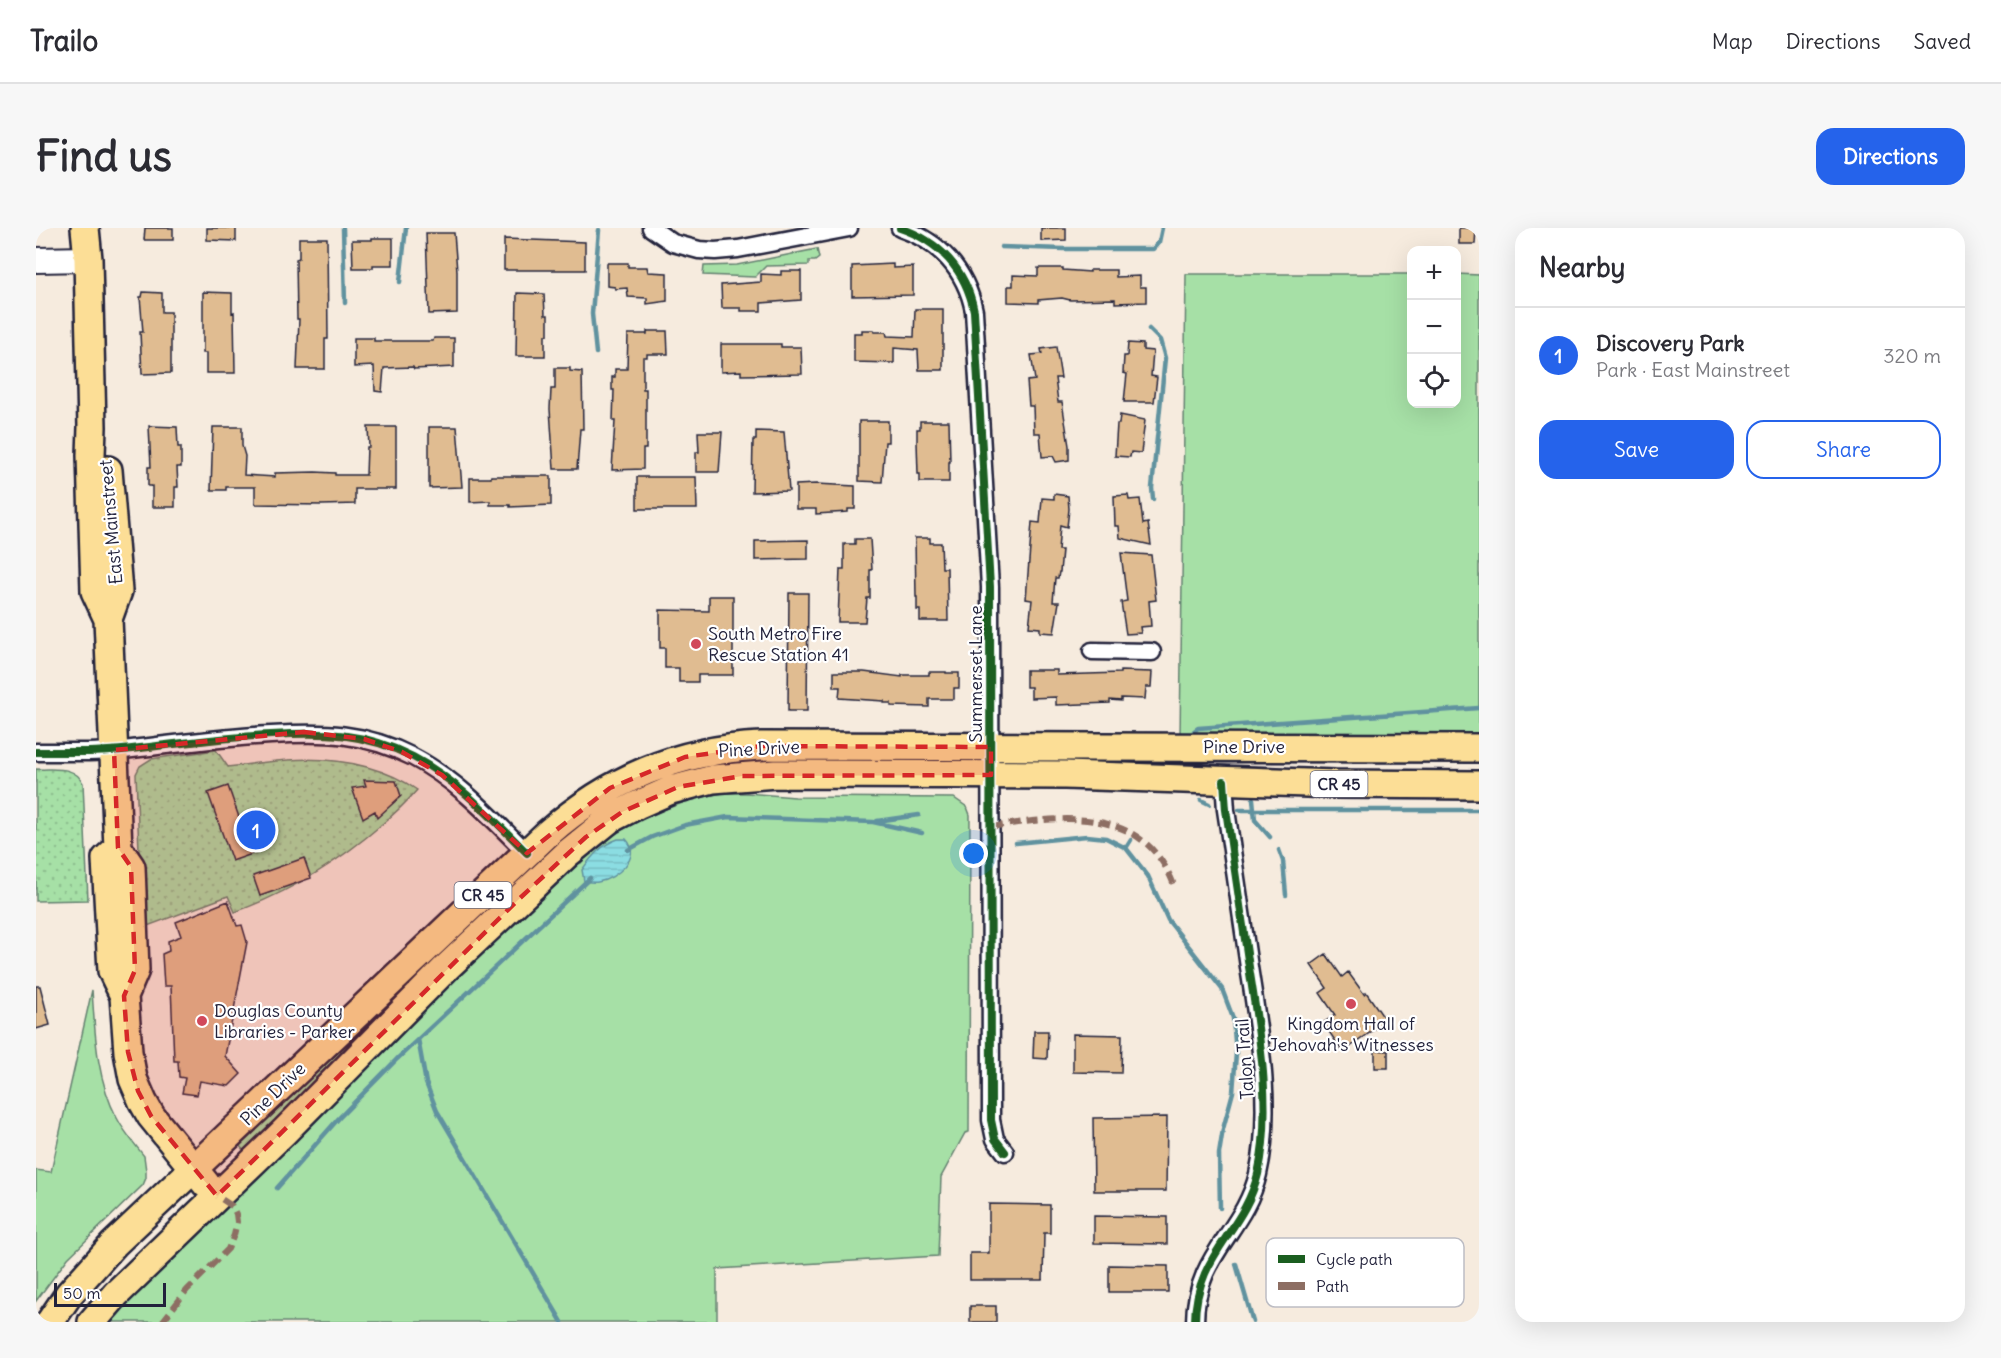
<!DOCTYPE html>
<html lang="en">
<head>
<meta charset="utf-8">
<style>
  :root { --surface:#fff; --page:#f7f7f7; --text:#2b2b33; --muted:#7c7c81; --line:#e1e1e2; --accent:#2563eb }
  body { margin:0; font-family:Delius,sans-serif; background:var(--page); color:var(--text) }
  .controls { position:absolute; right:18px; top:18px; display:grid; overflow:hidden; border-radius:12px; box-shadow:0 6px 24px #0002 }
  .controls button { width:54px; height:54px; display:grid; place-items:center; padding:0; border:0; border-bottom:2px solid var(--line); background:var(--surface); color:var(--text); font:30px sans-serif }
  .scale { position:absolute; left:18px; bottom:15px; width:112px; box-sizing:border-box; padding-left:6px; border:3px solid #22223b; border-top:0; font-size:16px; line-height:21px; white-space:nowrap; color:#22223b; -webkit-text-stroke:4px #fff; paint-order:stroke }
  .you { position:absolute; left:938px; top:626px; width:21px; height:21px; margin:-15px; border:4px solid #fff; border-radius:50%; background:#1a73e8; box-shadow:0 0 0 9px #1a73e833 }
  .badge { display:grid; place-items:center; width:39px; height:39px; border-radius:50%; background:var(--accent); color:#fff; font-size:20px; font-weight:700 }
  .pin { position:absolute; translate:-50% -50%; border:3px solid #fff; box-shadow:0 2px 6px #0006 }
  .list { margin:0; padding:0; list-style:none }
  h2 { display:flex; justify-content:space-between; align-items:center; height:78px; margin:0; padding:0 24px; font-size:26px }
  h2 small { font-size:20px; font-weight:400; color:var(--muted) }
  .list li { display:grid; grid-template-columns:39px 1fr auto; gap:18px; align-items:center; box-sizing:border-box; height:96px; padding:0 24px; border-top:2px solid var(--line) }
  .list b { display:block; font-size:22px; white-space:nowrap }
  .list p { margin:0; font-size:20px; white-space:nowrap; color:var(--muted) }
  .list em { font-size:20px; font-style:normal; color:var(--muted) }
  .actions { display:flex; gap:12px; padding:18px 24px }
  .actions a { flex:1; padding:14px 0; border:2px solid var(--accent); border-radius:18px; text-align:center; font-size:21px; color:var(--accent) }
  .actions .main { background:var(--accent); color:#fff }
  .icon { flex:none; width:33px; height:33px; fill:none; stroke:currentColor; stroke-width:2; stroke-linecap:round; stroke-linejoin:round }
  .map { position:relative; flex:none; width:1443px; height:1094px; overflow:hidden; border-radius:18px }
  header { display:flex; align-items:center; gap:36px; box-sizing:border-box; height:84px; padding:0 30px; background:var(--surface); border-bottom:2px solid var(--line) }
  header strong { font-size:28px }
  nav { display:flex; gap:33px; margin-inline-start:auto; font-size:21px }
  .intro { display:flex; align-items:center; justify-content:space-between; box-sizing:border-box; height:144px; padding:0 36px }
  h1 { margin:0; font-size:42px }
  .button { padding:15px 27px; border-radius:18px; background:var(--accent); color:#fff; font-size:21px; font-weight:700 }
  main { display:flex; gap:36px; padding:0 36px }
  aside { flex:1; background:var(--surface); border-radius:18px; box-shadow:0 6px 24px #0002 }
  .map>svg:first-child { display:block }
  .grass { fill:#a6e0a6; stroke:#648170; stroke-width:1.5 }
  .park { fill:url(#park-dots); stroke:#648170; stroke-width:1.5 }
  .water { fill:url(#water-rules); stroke:#61929f; stroke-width:1.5 }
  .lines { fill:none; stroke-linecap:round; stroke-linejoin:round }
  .stream { stroke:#61929f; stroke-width:4.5 }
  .building { fill:#e0bc91; stroke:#22223b; stroke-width:1.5 }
  .street-casing { stroke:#22223b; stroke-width:21 }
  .secondary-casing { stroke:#22223b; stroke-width:28 }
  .primary-casing { stroke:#22223b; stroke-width:32 }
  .street { stroke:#fff; stroke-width:16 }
  .secondary { stroke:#fff; stroke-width:24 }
  .primary { stroke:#fcde96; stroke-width:27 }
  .quiet { stroke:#8d6e63; stroke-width:6; stroke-dasharray:12 6; stroke-linecap:butt }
  .cycleway-casing { stroke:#fff; stroke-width:11 }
  .cycleway { stroke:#1b5e20; stroke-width:8 }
  .marked { fill:#d62828; fill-opacity:0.2; stroke:#d62828; stroke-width:4.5; stroke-dasharray:12 8; stroke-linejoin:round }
  .poi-dot { fill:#d1495b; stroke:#fff; stroke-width:2 }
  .labels { text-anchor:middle; stroke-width:4.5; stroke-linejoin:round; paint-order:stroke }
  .shield { fill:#fff; stroke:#646476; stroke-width:1.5 }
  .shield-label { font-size:16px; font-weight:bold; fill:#22223b }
  .street-label { font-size:18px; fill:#22223b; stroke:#fff }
  .poi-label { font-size:18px; fill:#22223b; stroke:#fff; text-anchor:start }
  .key { fill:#fff; stroke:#bdbdc4; stroke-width:1.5 }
  .key-label { font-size:16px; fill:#22223b }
</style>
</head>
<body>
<header>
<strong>Trailo</strong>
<nav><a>Map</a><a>Directions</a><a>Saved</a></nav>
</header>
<div class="intro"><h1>Find us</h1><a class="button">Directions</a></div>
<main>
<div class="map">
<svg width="1443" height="1094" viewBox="0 0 1443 1094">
  <defs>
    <pattern id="park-dots" width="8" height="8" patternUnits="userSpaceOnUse" patternTransform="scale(1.5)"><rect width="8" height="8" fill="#a6e0a6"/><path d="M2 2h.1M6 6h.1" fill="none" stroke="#8fc090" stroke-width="1.8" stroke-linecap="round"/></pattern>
    <pattern id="water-rules" width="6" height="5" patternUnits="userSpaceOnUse" patternTransform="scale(1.5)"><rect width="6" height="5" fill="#8bdde2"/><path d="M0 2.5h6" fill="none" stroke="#78bdc3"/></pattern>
  </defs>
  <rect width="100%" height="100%" fill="#f6ebde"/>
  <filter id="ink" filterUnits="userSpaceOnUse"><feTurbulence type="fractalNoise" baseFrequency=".0167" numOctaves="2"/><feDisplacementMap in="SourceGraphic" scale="12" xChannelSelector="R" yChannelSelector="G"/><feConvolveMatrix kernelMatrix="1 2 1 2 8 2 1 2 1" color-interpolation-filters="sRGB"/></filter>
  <g filter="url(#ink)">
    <!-- grass -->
    <path class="grass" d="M781 21 783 30 779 33H773V37L730 38 719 49 667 47 668 38 701 37Z
      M1150 46H1375L1376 176H1420L1421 46 1443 47V510H1144Z
      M687 565H710L759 569 918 570 931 579 934 587 933 904 929 905 905 949 902 1028 681 1041V1094H69L538 631 545 635C574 600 642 572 687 565Z
      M461 666 466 670 218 917 208 923 203 917 214 902Z
      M56 762C59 805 60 850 81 890 88 904 98 915 108 928L110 943V950L107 957 32 1030 0 1073V942L15 944Z"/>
    <!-- park -->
    <path class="park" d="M180 522 192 539C241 532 282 526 331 539 349 544 366 551 381 562 370 575 357 587 344 598 300 636 254 664 199 684L192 668 106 700 100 546 104 538 115 531Z
      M0 541C19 542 38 537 47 555L52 672 0 673Z"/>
    <!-- water -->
    <path class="water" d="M582 611H590C607 629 580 651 562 654 557 655 553 654 548 653L546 642C556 628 565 617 582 611Z"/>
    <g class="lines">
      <!-- stream -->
      <path class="stream" d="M307 0 309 75
        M965 19 1028 21H1117L1123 14 1126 0
        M364 54 370 0
        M1113 101 1124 112 1129 130 1116 260 1117 271
        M560 125 556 86 563 2
        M1158 503 1162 500 1443 480
        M1217 571 1219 592 1234 609
        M1165 572 1173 576
        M1203 582H1443
        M841 593 883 587
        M980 615 1051 608 1070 610 1090 620 1112 648 1132 692 1186 761 1197 790 1200 825 1197 864 1187 901 1183 926 1184 980
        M1090 620 1095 612
        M592 622 616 609 649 597 692 589 837 594 886 605
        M1243 622 1247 633 1250 667
        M382 811 390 855 401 883 526 1094
        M241 960 303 890 361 831 554 650
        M1200 1036 1217 1094"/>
    </g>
    <!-- building -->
    <path class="building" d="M109 0H137V12H108Z
      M171 0H200V13L171 12Z
      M1005 0H1030V12L1005 13Z
      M1423 0H1440L1439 16H1423Z
      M390 5H418L421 43V85L393 86Z
      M263 10H291L292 111H289V141H261L263 91H261L260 31 263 30Z
      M336 10H357V37H337V40H317L316 12H336Z
      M468 11 549 14V42H468Z
      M571 35H592V39H611L612 44 631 45V73L611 76V70L592 69 591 60 579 61V59L571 58Z
      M857 36V40L877 39V67L816 68V38Z
      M1002 40H1027V42L1054 44V42H1080V49L1104 48V59H1110V74L1079 75V71L1034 72 1026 70 1002 72V75L972 74V58H977V47L1002 48Z
      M745 43H765V72L725 75V83H705V80H686L685 57 725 54V46L745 47Z
      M107 64 126 65V84H135V145L106 146 104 104H107L104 69H106Z
      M167 64 196 65V85L198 84 199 145H170V125H167Z
      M481 65 508 66 509 87H512V107H509V128H480Z
      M879 81H907V142H883L882 122 858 120V135L818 134V105H826V102H838V104H850L851 108 878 109Z
      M611 103H631L632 126H611V129H607V161H610V221H607V241L576 242 579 193H577L578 162H576V149H579V141H591L592 106H611Z
      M318 110H338V113H397L398 110H418V139L378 141 377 139 348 140 346 164 339 163 338 138 318 139Z
      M1092 115 1107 116V122L1117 123 1115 148 1121 149 1118 174H1088L1091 146 1087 145 1088 128H1091Z
      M685 116H745V119H765L766 146 705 147V143L685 144Z
      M1020 119 1025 150H1019L1022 174H1026L1033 218V232L1020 234 1017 228 1006 229 1004 205H998L997 178H993L991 153 999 152 995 127 1006 126 1005 121Z
      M519 140H534V143L546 144 547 201H544L541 241H518L514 181 515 161H519Z
      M1084 187 1109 192 1105 225 1095 224 1094 229 1079 228 1081 196H1083Z
      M823 193H852V214H849L846 254 823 253Z
      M884 193H913L914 234H913V254H884V246H882L881 214V201H884Z
      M113 198 141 199 142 219H145V239H141L142 259H139V279H116V258H112V239H115Z
      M177 199H206V218L209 228 208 247 239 249V245L279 244 299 245V247H330L331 219H333L332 199H360V261H319V276L286 277 219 276V259H190V262H175Z
      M393 199H421L426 259 393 260Z
      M720 203 748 204 753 263 716 264 717 212H720Z
      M662 204H686L683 244H660V224H663Z
      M455 248H515V277L474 279V277H454V273L434 274V250H455Z
      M601 249H660L661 281H601Z
      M780 256 819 258V281H812V284L780 286V281H760V257Z
      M1018 266 1032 268 1033 281 1031 299 1024 297 1022 322H1026L1024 344H1023L1022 350H1019L1017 374H1023L1018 405 1004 404V400L993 399 996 372 990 371 996 294 1004 295 1006 270 1018 271Z
      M1092 267 1093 272 1104 271 1107 296 1112 295 1115 317 1084 310 1083 298H1079L1078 268Z
      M879 310H894V315H905L906 340H911L912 393H884V382H881V369H880Z
      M819 311H834L836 342H834V370H831L829 394H802L804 341H808V316H819Z
      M772 312V331L719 332V313Z
      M1085 325 1115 327 1120 372 1113 373 1115 398 1104 399 1105 405 1090 406 1085 374 1091 373Z
      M753 365H772L771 483H752Z
      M673 368H697V447H662V454H643V440H629V420H624V382L673 383Z
      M990 442H1021V447L1084 445V443L1116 444 1115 459H1110L1109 471 1085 470V473L1074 472V475L1020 477V469L995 470V459H990Z
      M798 444H828L866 449V447H893V444H910V445H923V460H918V471H893V479L855 478V475H848V473L803 470 804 459H798Z
      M328 552 360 553 365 568 341 590 339 583 327 590 316 560 330 558Z
      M192 558 216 626 196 633 172 565Z
      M268 630 275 650 224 668 217 648Z
      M192 673 201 698 206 697 211 714 189 828 205 846 193 858 164 853 161 867 146 865 149 850 143 849 142 833H138L135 758H128L126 726 133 723 132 713 145 708 140 694Z
      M1290 726 1306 749 1312 744 1328 766 1330 764 1350 793 1307 824 1287 795 1299 787 1284 765 1291 760 1275 737Z
      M0 758H4L14 797 0 801Z
      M998 803H1012L1011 831 997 830Z
      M1037 806 1086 807 1085 845 1037 844Z
      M1339 822 1352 823V840H1339Z
      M1131 889 1130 963H1058L1057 890Z
      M953 976 1014 977V1005H1008L1007 1052H934V1025H953Z
      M1058 988 1131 989V1016L1058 1015Z
      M1073 1037 1132 1038V1064H1073Z
      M934 1078H960V1094H934Z"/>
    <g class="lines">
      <!-- street casing -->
      <g class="street-casing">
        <path id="street" d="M615 0 637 15 663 22 679 23 702 21 813 0
          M864 0C903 13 930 42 938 83L954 359 955 892 959 911 969 924
          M1056 423 1116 424
          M0 524C35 524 70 525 104 520 148 515 191 509 235 507 288 504 328 504 377 529 421 552 456 590 491 625
          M1159 1094C1159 1027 1208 1004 1222 946 1237 882 1223 804 1213 739 1205 686 1198 634 1190 582L1188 553"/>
      </g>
      <!-- secondary casing -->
      <g class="secondary-casing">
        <path id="secondary" d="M0 32 52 31"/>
      </g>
      <!-- primary casing -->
      <g class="primary-casing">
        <path id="primary" d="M49 0 52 31 56 199 55 227 59 363 72 391 82 620 95 639 99 742 88 768
          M72 242 82 363 72 391
          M82 620 70 631 76 743 88 768 92 824 97 851 107 874 115 888 170 956
          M14 1094 33 1066 78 1016 511 606C574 551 641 522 725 518L1443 520
          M56 1094 80 1066 249 903 410 740 532 625 574 591 601 577 635 562 677 551 740 546 1029 547 1299 556 1443 557"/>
      </g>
      <!-- street -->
      <use href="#street" class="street"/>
      <!-- secondary -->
      <use href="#secondary" class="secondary"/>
      <!-- primary -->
      <use href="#primary" class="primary"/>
      <!-- quiet -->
      <path class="quiet" d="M955 599C1024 588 1107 576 1138 657
        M126 1094 151 1062 192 1021 198 1007 201 994 200 986 196 978 181 968"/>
      <!-- cycleway casing -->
      <g class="cycleway-casing">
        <path id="cycleway" d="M864 0C903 13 930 42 938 83L954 359 955 892 959 911 969 924
          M0 524C35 524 70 525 104 520 148 515 191 509 235 507 288 504 328 504 377 529 421 552 456 590 491 625
          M1159 1094C1159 1027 1208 1004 1222 946 1237 882 1223 804 1213 739 1205 686 1198 634 1190 582L1188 553"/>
      </g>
      <!-- cycleway -->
      <use href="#cycleway" class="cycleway"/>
    </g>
  </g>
  <!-- marked area -->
  <path class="marked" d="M268 504 328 511 366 524 406 547 491 625 574 560 649 529 725 518 955 519V547L706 548 642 559 586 584 550 609 483 671 181 968 115 888 102 863 92 824 88 768 99 742 95 639 82 620 78 522Z"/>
  <!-- markers -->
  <g class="poi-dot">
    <circle cx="660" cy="416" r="6"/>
    <circle cx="1315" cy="776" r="6"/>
    <circle cx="166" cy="793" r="6"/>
  </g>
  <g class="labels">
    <!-- shield labels -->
    <g class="shield">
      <rect x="1274.5" y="543" width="57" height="26" rx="4.5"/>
      <rect x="418.5" y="654" width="57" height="26" rx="4.5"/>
    </g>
    <g class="shield-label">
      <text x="1303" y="562">CR 45</text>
      <text x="447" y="673">CR 45</text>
    </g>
    <!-- street labels -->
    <g class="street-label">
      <text transform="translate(75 294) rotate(-95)" y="6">East Mainstreet</text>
      <text transform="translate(940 446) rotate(-90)" y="6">Summerset Lane</text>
      <text x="1208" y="525">Pine Drive</text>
      <text transform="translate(723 521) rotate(-3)" y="6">Pine Drive</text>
      <text transform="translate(1209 831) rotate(-94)" y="6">Talon Trail</text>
      <text transform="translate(237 866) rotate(-44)" y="6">Pine Drive</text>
    </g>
    <!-- poi labels -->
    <g class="poi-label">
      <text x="672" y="412">South Metro Fire<tspan x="672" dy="21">Rescue Station 41</tspan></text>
      <text x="178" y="789">Douglas County<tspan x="178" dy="21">Libraries - Parker</tspan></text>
      <text x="1315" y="802" text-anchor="middle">Kingdom Hall of<tspan x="1315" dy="21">Jehovah's Witnesses</tspan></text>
    </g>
  </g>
  <!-- legend -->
  <rect x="1230" y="1010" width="198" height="69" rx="9" class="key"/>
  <rect x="1242" y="1027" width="27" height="8" fill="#1b5e20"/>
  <rect x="1242" y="1054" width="27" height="8" fill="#8d6e63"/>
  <g class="key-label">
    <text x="1280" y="1037">Cycle path</text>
    <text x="1280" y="1064">Path</text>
  </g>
</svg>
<div class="controls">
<button>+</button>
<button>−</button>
<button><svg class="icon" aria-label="locate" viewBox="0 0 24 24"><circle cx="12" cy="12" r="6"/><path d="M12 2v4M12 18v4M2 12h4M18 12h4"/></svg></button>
</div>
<div class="scale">50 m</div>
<div class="you"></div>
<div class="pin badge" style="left:220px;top:602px">1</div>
</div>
<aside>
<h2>Nearby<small></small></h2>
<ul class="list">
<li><span class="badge">1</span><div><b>Discovery Park</b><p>Park · East Mainstreet</p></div><em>320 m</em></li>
</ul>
<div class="actions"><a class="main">Save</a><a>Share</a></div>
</aside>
</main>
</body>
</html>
